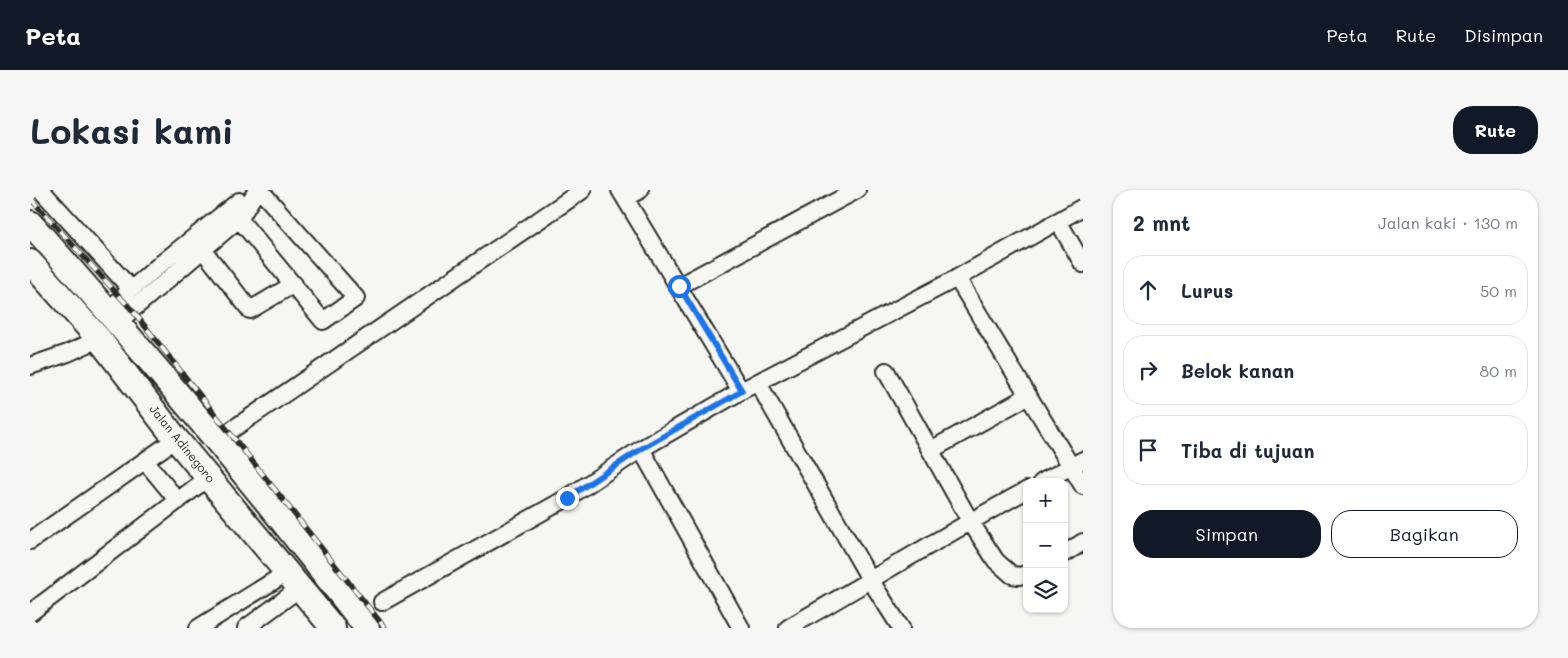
<!DOCTYPE html>
<html lang="id">
<head>
<meta charset="utf-8">
<style>
  :root { --surface:#fff; --page:#f6f6f7; --text:#1f2937; --muted:#747a83; --line:#e0e1e3; --accent:#111827 }
  body { margin:0; font-family:Mali,sans-serif; background:var(--page); color:var(--text) }
  .controls { position:absolute; right:15px; bottom:15px; display:grid; overflow:hidden; border-radius:10px; box-shadow:0 1px 4px #0004 }
  .controls button { width:45px; height:45px; display:grid; place-items:center; padding:0; border:0; border-bottom:1px solid var(--line); background:var(--surface); color:var(--text); font:25px sans-serif }
  .stop { position:absolute; width:15px; height:15px; margin:-11px; border:4px solid #1a73e8; border-radius:50%; background:#fff }
  .stop.end { background:#1a73e8; border-color:#fff; box-shadow:0 1px 5px #0008 }
  .list { margin:0; padding:0; list-style:none }
  h2 { display:flex; justify-content:space-between; align-items:center; height:65px; margin:0; padding:0 20px; font-size:21px }
  h2 small { font-size:16px; font-weight:400; color:var(--muted) }
  .list li { display:grid; grid-template-columns:32px 1fr auto; gap:15px; align-items:center; box-sizing:border-box; height:70px; margin:0 10px 10px; padding:0 10px; border:1px solid var(--line); border-radius:20px }
  .list b { display:block; font-size:19px; white-space:nowrap }
  .list em { font-size:16px; font-style:normal; color:var(--muted) }
  .actions { display:flex; gap:10px; padding:15px 20px }
  .actions a { flex:1; padding:11px 0; border:1px solid var(--accent); border-radius:20px; text-align:center; font-size:18px; color:var(--accent) }
  .actions .main { background:var(--accent); color:#fff }
  .icon { flex:none; width:28px; height:28px; fill:none; stroke:currentColor; stroke-width:2; stroke-linecap:round; stroke-linejoin:round }
  .map { position:relative; flex:none; width:1053px; height:438px; overflow:hidden; border-radius:20px }
  header { display:flex; align-items:center; gap:30px; box-sizing:border-box; height:70px; padding:0 25px; background:var(--accent); color:#fff }
  header strong { font-size:24px }
  nav { display:flex; gap:28px; margin-inline-start:auto; font-size:18px }
  .intro { display:flex; align-items:center; justify-content:space-between; box-sizing:border-box; height:120px; padding:0 30px }
  h1 { margin:0; font-size:35px }
  .button { padding:12px 22px; border-radius:20px; background:var(--accent); color:#fff; font-size:18px; font-weight:700 }
  main { display:flex; gap:30px; padding:0 30px }
  aside { flex:1; background:var(--surface); border-radius:20px; box-shadow:0 1px 4px #0004 }
  .map>svg:first-child { display:block }
  .lines { fill:none; stroke-linecap:round; stroke-linejoin:round }
  .minor-casing { stroke:#2b2b2b; stroke-width:20 }
  .highway-casing { stroke:#2b2b2b; stroke-width:28 }
  .minor { stroke:#f6f6f2; stroke-width:16 }
  .highway { stroke:#f6f6f2; stroke-width:24 }
  .rail-casing { stroke:#2b2b2b; stroke-width:5.5 }
  .rail { stroke:#f6f6f2; stroke-width:4; stroke-dasharray:11; stroke-linecap:butt }
  .route { stroke:#1a73e8; stroke-width:6 }
  .labels { text-anchor:middle; stroke-width:4; stroke-linejoin:round; paint-order:stroke }
  .street-label { font-size:12px; fill:#2b2b2b; stroke:#f6f6f2 }
</style>
</head>
<body>
<header>
<strong>Peta</strong>
<nav><a>Peta</a><a>Rute</a><a>Disimpan</a></nav>
</header>
<div class="intro"><h1>Lokasi kami</h1><a class="button">Rute</a></div>
<main>
<div class="map">
<svg width="1053" height="438" viewBox="0 0 1053 438">
  <rect width="100%" height="100%" fill="#f6f6f2"/>
  <filter id="ink" filterUnits="userSpaceOnUse"><feTurbulence type="fractalNoise" baseFrequency=".02" numOctaves="2"/><feDisplacementMap in="SourceGraphic" scale="10" xChannelSelector="R" yChannelSelector="G"/><feConvolveMatrix kernelMatrix="1 2 1 2 8 2 1 2 1" color-interpolation-filters="sRGB"/></filter>
  <g filter="url(#ink)">
    <g class="lines">
      <!-- minor casing -->
      <g class="minor-casing">
        <path id="minor" d="M11 0 101 99
          M590 0 711 201
          M596 8 610 0
          M200 18 293 131 326 108 230 0
          M1028 31 1053 74
          M173 60 220 120 264 94
          M927 88 1053 296
          M649 96 827 0
          M78 120 127 77 209 11
          M88 132 210 28 227 0
          M0 176 38 163 69 149
          M856 181 940 331 966 371 982 385 989 386 997 384
          M728 193 841 391 871 438
          M184 248 200 241 553 0
          M611 259 711 438
          M901 260 998 206
          M115 271 148 311
          M1012 292 1053 270
          M0 351 146 249
          M1034 364 1053 352
          M352 412 537 308 611 259 711 201 927 88 1053 17
          M0 423 179 287
          M168 438 258 382
          M216 438 270 398
          M758 438C838 392 916 344 997 300"/>
      </g>
      <!-- highway casing -->
      <g class="highway-casing">
        <path id="highway" d="M0 33C117 164 229 299 337 438
          M0 72 69 149 146 249 303 438"/>
      </g>
      <!-- minor -->
      <use href="#minor" class="minor"/>
      <!-- highway -->
      <use href="#highway" class="highway"/>
      <!-- rail casing -->
      <g class="rail-casing">
        <path id="rail" d="M0 8 102 120 355 438"/>
      </g>
      <!-- rail -->
      <use href="#rail" class="rail"/>
    </g>
  </g>
  <g class="lines" filter="url(#ink)">
    <!-- route -->
    <path class="route" d="M537 308 611 259 712 201 649 96"/>
  </g>
  <g class="labels">
    <!-- street labels -->
    <g class="street-label">
      <text transform="translate(152 254) rotate(51)" y="4">Jalan Adinegoro</text>
    </g>
  </g>
</svg>
<div class="controls">
<button>+</button>
<button>−</button>
<button><svg class="icon" aria-label="layers" viewBox="0 0 24 24"><path d="M12 4l9 5-9 5-9-5zM3 14l9 5 9-5"/></svg></button>
</div>
<div class="stop" style="left:649px;top:96px"></div>
<div class="stop end" style="left:537px;top:308px"></div>
</div>
<aside>
<h2>2 mnt<small>Jalan kaki · 130 m</small></h2>
<ul class="list">
<li><svg class="icon" aria-label="ahead" viewBox="0 0 24 24"><path d="M12 20V5M6 11l6-6 6 6"/></svg><div><b>Lurus</b></div><em>50 m</em></li>
<li><svg class="icon" aria-label="right" viewBox="0 0 24 24"><path d="M7 20v-9h11M14 6l5 5-5 5"/></svg><div><b>Belok kanan</b></div><em>80 m</em></li>
<li><svg class="icon" aria-label="arrive" viewBox="0 0 24 24"><path d="M6 21V4h12l-3 4 3 4H6"/></svg><div><b>Tiba di tujuan</b></div></li>
</ul>
<div class="actions"><a class="main">Simpan</a><a>Bagikan</a></div>
</aside>
</main>
</body>
</html>
